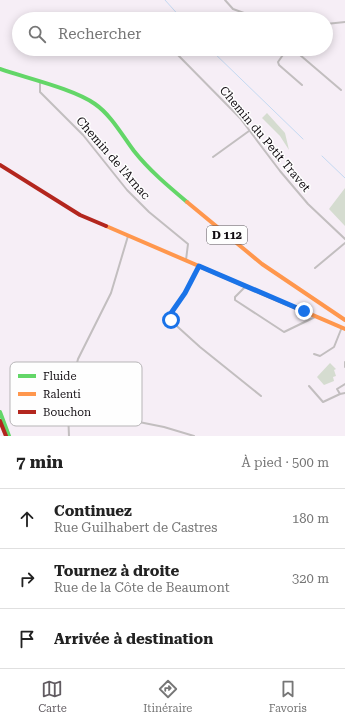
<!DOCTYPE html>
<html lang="fr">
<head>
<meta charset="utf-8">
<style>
  :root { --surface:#fff; --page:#f6f6f6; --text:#222; --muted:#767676; --line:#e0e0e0; --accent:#615b61 }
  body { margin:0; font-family:"Roboto Serif",serif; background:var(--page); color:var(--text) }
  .stop { position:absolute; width:12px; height:12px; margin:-9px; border:3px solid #1a73e8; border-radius:50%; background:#fff }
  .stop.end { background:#1a73e8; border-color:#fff; box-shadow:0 1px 4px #0008 }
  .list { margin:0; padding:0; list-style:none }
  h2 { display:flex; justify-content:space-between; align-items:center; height:52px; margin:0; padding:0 16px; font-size:17px }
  h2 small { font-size:13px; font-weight:400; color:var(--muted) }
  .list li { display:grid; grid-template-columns:26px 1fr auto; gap:12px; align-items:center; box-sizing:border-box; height:60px; padding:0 16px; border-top:1px solid var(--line) }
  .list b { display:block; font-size:15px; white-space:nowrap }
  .list p { margin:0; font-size:13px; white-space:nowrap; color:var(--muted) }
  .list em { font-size:13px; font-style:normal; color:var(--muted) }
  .icon { flex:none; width:22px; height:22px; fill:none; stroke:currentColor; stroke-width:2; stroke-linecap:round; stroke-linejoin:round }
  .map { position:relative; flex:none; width:345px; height:436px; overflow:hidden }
  .search { position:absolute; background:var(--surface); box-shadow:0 2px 10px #0003; left:12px; right:12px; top:12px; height:44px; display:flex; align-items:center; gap:10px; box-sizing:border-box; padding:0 14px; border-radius:22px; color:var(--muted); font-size:15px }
  .sheet { height:232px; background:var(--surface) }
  nav { display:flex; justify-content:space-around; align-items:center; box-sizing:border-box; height:56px; border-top:1px solid var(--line); background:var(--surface); font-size:11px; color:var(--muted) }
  nav a { display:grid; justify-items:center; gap:2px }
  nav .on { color:var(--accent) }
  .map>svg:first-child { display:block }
  .green { fill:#d5dcd0 }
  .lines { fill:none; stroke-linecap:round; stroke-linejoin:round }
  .stream { stroke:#c4d9f2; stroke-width:1 }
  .street { stroke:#c2bebf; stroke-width:2 }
  .fast { stroke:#63d668; stroke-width:4 }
  .slow { stroke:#ff974d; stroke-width:4 }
  .jam { stroke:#b3261e; stroke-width:4 }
  .route { stroke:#1a73e8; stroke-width:5 }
  .labels { text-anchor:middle; stroke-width:3; stroke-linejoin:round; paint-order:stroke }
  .shield { fill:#fefefe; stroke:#585558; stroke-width:1 }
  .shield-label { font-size:11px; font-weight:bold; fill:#110c11 }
  .street-label { font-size:12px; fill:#110c11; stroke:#fefefe }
  .key { fill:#fefefe; stroke:#b7b5b7; stroke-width:1 }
  .key-label { font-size:11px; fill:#110c11 }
</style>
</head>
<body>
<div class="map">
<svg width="345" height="436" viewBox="0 0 345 436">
  <rect width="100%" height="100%" fill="#f6eef6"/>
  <!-- green -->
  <path class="green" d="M267 113 285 133 289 150 280 136 262 118Z
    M345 188V226L329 209Z
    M330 363 336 369 334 370 336 376 333 377 334 381 324 385 317 377Z"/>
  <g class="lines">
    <!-- stream -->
    <path class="stream" d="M165 0 182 19
      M210 49 303 139
      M322 156 345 178"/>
    <!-- street -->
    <path class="street" d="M225 0 233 9 261 19
      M326 24 345 22
      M172 49 240 118 280 171 308 204 345 239
      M287 49 278 62 279 65 302 85
      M293 49 341 90
      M40 83V92L83 135 127 190 149 212 188 244 186 260
      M213 157 249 131
      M199 266 185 293 169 316V319L200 347 261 396
      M315 268 345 243
      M246 286 235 297V300L284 332 315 317
      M314 354 320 356 334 347 342 327
      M345 367V362
      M345 384 337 389 340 394 345 393
      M309 386 323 402 340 394
      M67 390 114 417 164 427 194 436
      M69 436 67 387 74 375 78 359 111 293 128 236"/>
    <!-- fast -->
    <path class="fast" d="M0 69C26 78 74 89 95 104 111 115 122 135 134 151 149 170 168 186 187 202
      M0 412 9 436"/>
    <!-- slow -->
    <path class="slow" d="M187 202 262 264 345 320
      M106 226 345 329"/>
    <!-- jam -->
    <path class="jam" d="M0 165 80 215 106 226
      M0 421 6 436"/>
  </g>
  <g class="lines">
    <!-- route -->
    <path class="route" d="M171 320 169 316 185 293 199 266 304 311"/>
  </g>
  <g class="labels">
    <!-- shield labels -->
    <rect class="shield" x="207" y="226" width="40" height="18" rx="3"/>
    <g class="shield-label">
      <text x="227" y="239">D 112</text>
    </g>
    <!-- street labels -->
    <g class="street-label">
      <text transform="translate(265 139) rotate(50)" y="4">Chemin du Petit Travet</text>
      <text transform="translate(113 158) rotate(49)" y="4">Chemin de l'Arnac</text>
    </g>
  </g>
  <!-- legend -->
  <rect x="10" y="362" width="132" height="64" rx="6" class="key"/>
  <rect x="18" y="374" width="18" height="4" fill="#63d668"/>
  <rect x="18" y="392" width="18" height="4" fill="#ff974d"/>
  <rect x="18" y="410" width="18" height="4" fill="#b3261e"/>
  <g class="key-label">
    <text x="43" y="380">Fluide</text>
    <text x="43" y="398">Ralenti</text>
    <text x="43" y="416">Bouchon</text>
  </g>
</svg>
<div class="stop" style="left:171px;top:320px"></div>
<div class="stop end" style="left:304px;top:311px"></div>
<div class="search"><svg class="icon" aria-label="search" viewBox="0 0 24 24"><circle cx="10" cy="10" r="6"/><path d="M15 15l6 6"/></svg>Rechercher</div>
</div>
<section class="sheet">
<h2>7 min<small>À pied · 500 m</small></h2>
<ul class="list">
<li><svg class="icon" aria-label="ahead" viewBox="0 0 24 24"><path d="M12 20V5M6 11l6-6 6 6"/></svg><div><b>Continuez</b><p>Rue Guilhabert de Castres</p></div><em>180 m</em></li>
<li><svg class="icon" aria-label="right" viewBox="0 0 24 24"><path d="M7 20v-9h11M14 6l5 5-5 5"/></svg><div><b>Tournez à droite</b><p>Rue de la Côte de Beaumont</p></div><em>320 m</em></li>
<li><svg class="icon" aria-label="arrive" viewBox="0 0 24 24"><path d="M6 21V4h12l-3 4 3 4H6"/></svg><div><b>Arrivée à destination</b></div></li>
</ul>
</section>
<nav>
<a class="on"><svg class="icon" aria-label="map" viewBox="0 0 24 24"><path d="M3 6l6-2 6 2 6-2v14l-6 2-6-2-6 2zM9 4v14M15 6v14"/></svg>Carte</a>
<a><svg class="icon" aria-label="directions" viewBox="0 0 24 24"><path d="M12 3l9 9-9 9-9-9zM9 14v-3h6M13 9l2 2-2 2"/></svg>Itinéraire</a>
<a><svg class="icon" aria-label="saved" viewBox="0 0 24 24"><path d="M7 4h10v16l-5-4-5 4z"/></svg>Favoris</a>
</nav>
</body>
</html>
